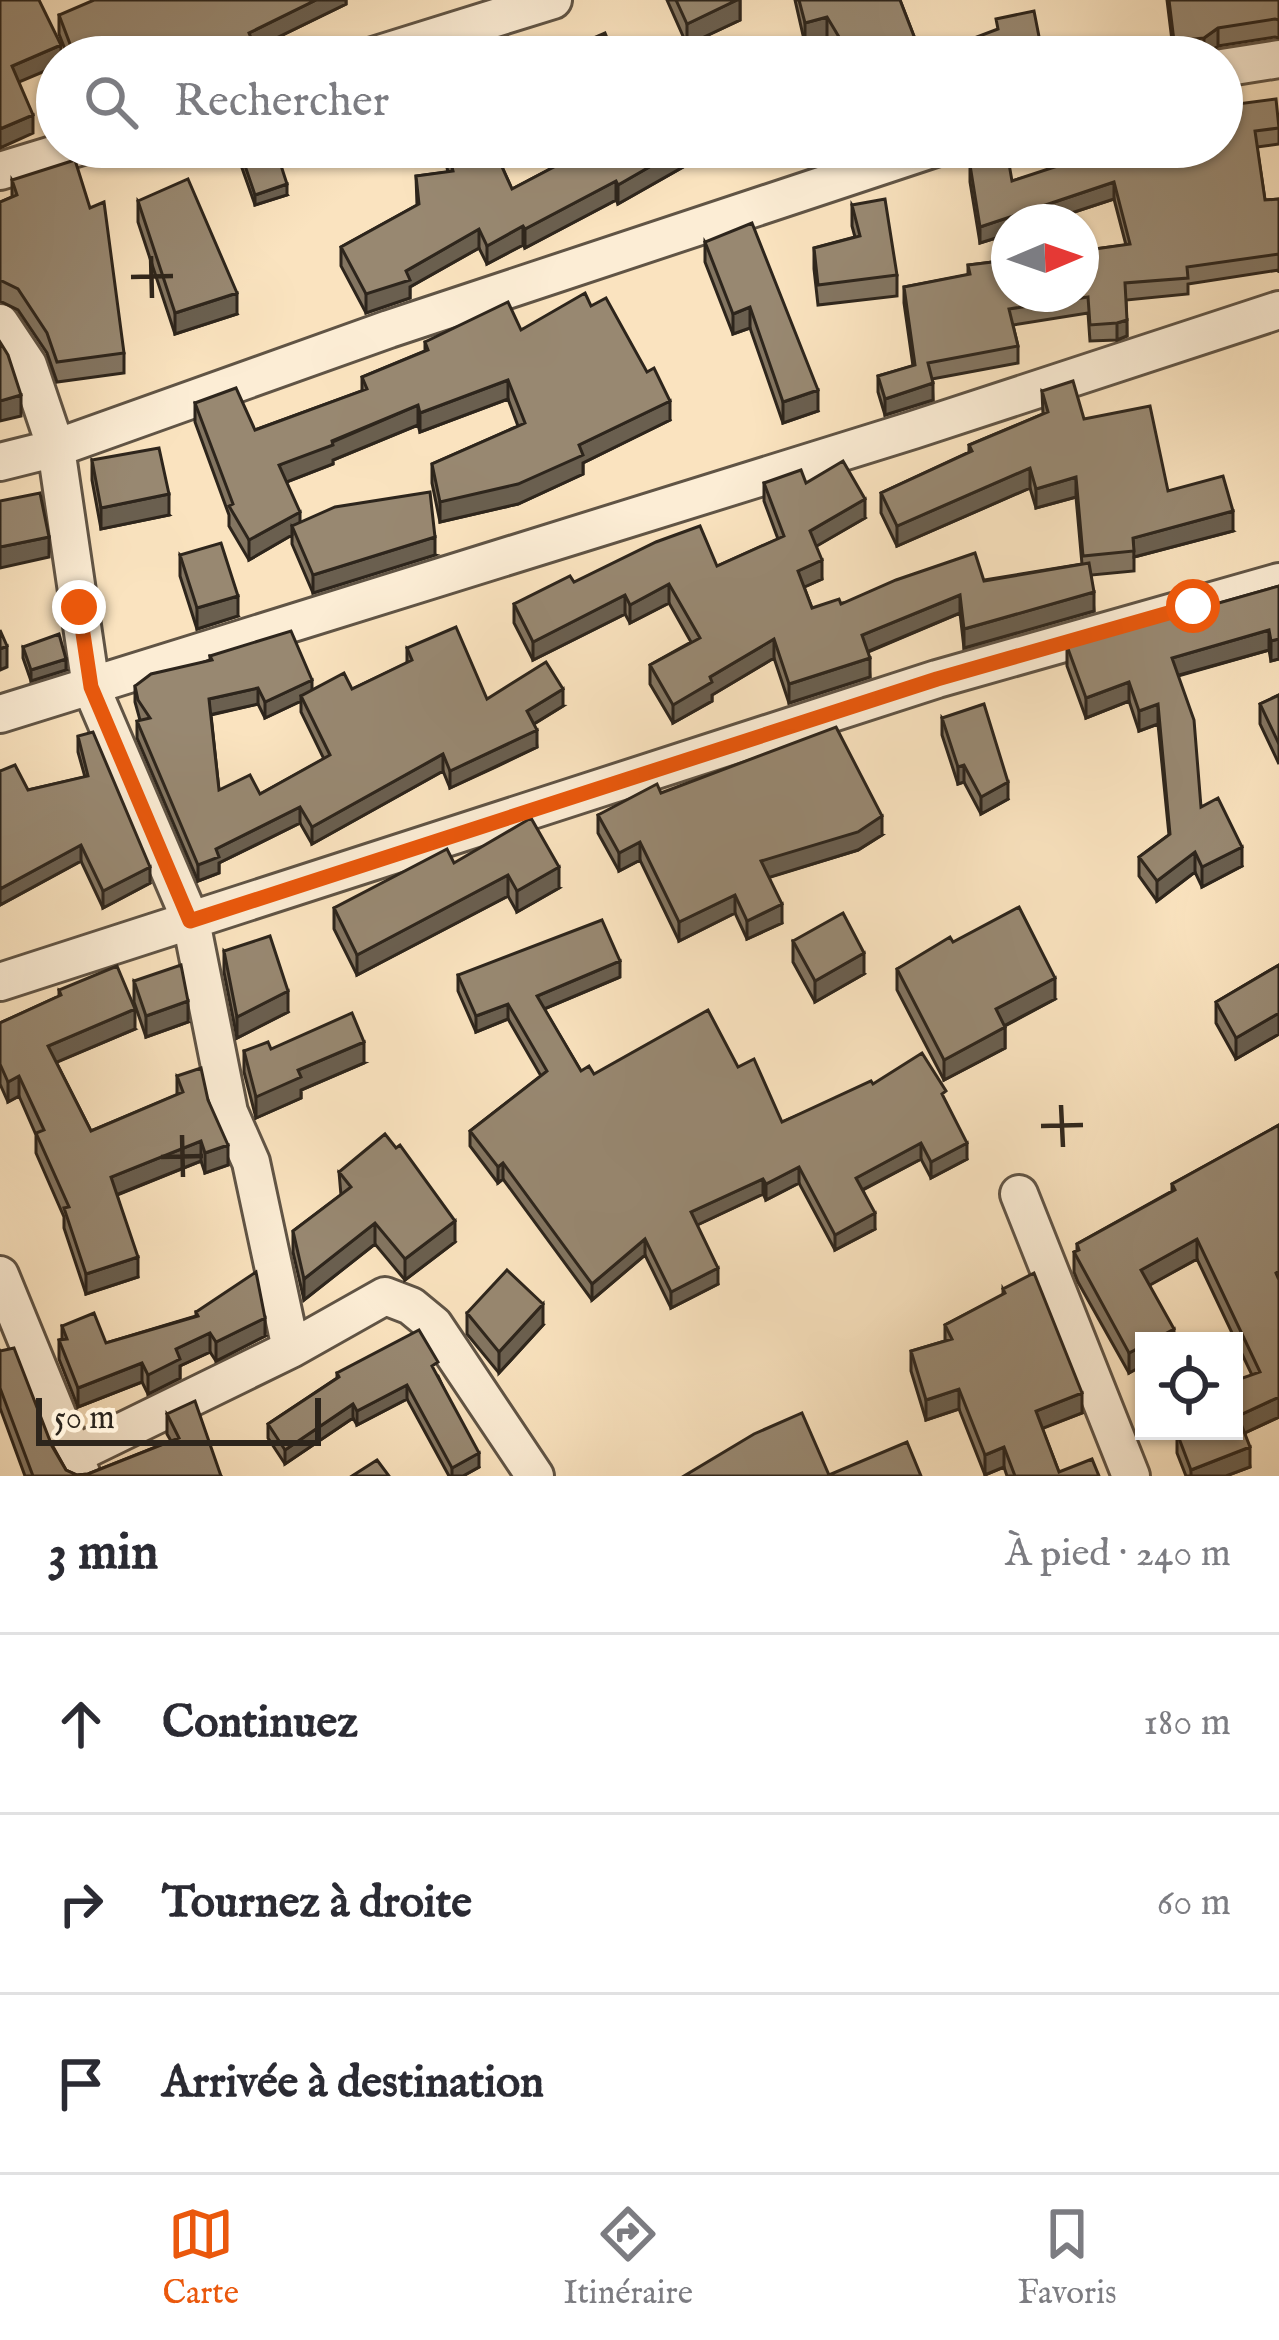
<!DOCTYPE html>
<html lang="fr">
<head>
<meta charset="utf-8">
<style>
  :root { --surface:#fff; --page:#f2f2f3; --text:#2b2b33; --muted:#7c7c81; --line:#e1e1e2; --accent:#ea580c }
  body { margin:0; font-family:"IM FELL English",serif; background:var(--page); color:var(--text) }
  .controls { position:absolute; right:36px; bottom:36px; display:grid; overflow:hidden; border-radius:0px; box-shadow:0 3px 9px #0004 }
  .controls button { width:108px; height:108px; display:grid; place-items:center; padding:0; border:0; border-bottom:3px solid var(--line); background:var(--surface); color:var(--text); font:60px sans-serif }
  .compass { position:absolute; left:991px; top:204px; width:108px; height:108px; border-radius:50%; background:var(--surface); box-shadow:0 3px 9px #0004; rotate:88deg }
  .scale { position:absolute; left:36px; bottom:30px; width:285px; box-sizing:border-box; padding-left:12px; border:6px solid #2d251c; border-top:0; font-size:33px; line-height:42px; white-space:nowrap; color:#2d251c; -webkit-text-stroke:9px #fcedd5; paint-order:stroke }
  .stop { position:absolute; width:36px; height:36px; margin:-27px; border:9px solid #ea580c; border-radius:50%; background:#fff }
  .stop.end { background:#ea580c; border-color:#fff; box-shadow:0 3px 12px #0008 }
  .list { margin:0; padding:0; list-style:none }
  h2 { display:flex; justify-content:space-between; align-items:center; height:156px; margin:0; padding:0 48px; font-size:51px }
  h2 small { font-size:39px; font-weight:400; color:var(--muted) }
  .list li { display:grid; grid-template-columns:78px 1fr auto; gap:36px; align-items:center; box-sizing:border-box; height:180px; padding:0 48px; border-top:3px solid var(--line) }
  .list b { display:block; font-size:45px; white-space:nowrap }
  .list em { font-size:39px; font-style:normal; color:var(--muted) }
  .icon { flex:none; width:66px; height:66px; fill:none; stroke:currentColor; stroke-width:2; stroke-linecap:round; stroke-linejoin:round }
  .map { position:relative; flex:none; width:1279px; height:1476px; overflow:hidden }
  .search { position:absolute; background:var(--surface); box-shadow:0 3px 9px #0004; left:36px; right:36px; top:36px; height:132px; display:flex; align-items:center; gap:30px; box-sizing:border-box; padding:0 42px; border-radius:66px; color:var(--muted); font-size:45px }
  .sheet { height:696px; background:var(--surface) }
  nav { display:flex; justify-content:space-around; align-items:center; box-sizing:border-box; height:168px; border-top:3px solid var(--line); background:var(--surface); font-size:33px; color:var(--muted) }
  nav a { display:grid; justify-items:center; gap:6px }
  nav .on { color:var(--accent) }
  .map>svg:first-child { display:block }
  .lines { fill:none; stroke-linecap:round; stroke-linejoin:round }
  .minor-casing { stroke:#605445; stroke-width:42 }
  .minor { stroke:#fcedd5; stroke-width:36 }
  .wall { fill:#837561; stroke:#2d251c; stroke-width:3; fill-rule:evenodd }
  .shaded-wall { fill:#6a5f4f; stroke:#2d251c; stroke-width:3 }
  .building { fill:#988871; stroke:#2d251c; stroke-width:3 }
  .route { stroke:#ea580c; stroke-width:15 }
  .ticks { fill:none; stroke:#2d251c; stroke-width:4.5 }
</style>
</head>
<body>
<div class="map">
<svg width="1279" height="1476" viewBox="0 0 1279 1476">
  <rect width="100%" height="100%" fill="#fae3bf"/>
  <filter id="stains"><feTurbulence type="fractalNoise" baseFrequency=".00167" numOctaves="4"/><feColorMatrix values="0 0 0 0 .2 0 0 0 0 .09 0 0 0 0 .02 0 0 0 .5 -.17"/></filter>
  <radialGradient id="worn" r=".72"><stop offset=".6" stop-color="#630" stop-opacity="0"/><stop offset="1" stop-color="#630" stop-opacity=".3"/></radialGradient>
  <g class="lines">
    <!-- minor casing -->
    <g class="minor-casing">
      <path id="minor" d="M370 57 553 0
        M1222 68 1279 59
        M0 171 79 147
        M0 323 28 365 56 448 91 687 191 921 229 1112 251 1162 291 1349
        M0 462 56 448 389 329 938 147
        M0 714 913 430 1279 310
        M0 982 937 679 1279 582
        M1019 1194 1131 1476
        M0 1275 81 1473
        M72 1456 291 1349 385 1296 411 1306 434 1325 535 1476"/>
    </g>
    <!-- minor -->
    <use href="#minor" class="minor"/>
  </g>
  <!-- wall -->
  <path class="wall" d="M346 0V4L254 49V57H68L59 34V15Z
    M667 0H740V20L687 45Z
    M795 0H900L922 57H838L827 38 805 44Z
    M1167 0H1279V38L1275 37 1218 46 1204 56 1174 57Z
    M1279 120V144L1257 147 1265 200 1279 199V273V270L1188 284V294L1126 300 1127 336 1117 340 1090 341 1088 313 1013 325 1018 346V363L932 379 933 400 885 415 878 392V376L913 366 904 303V287L968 275V265L1126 245 1114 199 1044 222H1009V234L980 243 970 182V165L1012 181 1098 157Z
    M442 147H493L512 189 592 147H750L685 166 618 204 616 200 525 248 523 245 487 264 479 248 410 287V298L366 313 341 266V247L417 205 416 176 448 172Z
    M242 157 287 195 255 205 242 168Z
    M12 180 124 353V373L57 382 47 353 18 310 0 301V202L12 197Z
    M138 201 237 314 175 334 138 222Z
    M852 205 897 275V296L818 305 814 269V248L855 237 852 226Z
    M705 242 818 411 783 423 750 328 733 334 705 262Z
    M591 306 670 420 583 463V474L518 504 440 522 432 483V464L518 426 508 399 420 432 418 425 333 460V464L286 482 300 522 435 555 313 593 292 544V535L249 560 229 526V515L195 422V403L255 430 362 391V377L425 351V342L521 330Z
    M1042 391 1084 419 1168 491 1233 531 1134 557V571L1091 575 1094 611 964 648 960 613 868 652 870 677 789 703 774 658 712 695V701L673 723 650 684V665L691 642 669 603 630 623 625 614 533 660 514 623V604L574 582 717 566 778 539 764 501V483H806L865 518 816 546 822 579 804 587 812 608 1082 564 1076 497 1036 508 1030 488 897 546 881 513V493L969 452V445L1043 414Z
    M92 460 169 515 101 529 92 480Z
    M180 555 238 616 197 629 180 576Z
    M1279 586V659L1271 661 1269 650 1178 676 1201 807 1242 866 1202 887 1195 872 1157 901 1139 876V857L1169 835 1158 724 1139 731 1129 701 1086 718 1067 666V646Z
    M23 647 66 670 31 681 23 658Z
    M407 648 487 699 563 706 534 724 537 747 496 767 450 788 443 771 312 844 300 823 219 863V873L198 881 137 738V721L140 720 135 702V686L210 660V656L312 690 352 689 407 663ZM301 701V712L324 759 260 794 219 790 211 715 258 704 265 718Z
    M1279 695V764L1260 724V704Z
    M942 718 1008 799 981 814 964 782 958 784 942 735Z
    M78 736 150 883 103 908 81 861 0 905V771L28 790 85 777 78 752Z
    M661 793 882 835 858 850 769 877 782 923 747 939 735 913 679 941 640 860 619 871 598 833V815Z
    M454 863 559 888 517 912 508 896 357 975 334 929V908Z
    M793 941 864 974 815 1002 793 962Z
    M953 942 1055 999 1005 1026V1048L944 1080 897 990V969Z
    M224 951 288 1012 237 1038 224 972Z
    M1279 965V1034L1236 1059 1216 1023V1002Z
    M458 975 620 977 544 1009 581 1071 594 1074 738 1067 782 1122 873 1084 946 1103 967 1159 931 1178 921 1159 863 1190 875 1229 835 1250 799 1183 766 1200 763 1194 697 1225 718 1284 671 1308 645 1255 592 1300 503 1179 498 1183 470 1146V1131L541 1076 508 1019 476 1032 458 991Z
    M134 981 188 1022 146 1037 134 1002Z
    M59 990 135 1029 56 1062 91 1131 177 1095V1076L208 1100 228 1165 205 1173 201 1161 117 1195 138 1277 86 1294 64 1228V1217L36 1153V1135L19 1096 8 1102 0 1084V1023L59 996Z
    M271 1049 364 1063 301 1090V1098L256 1118 244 1072V1051Z
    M1279 1125V1417L1245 1433 1250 1467 1226 1476H1186L1177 1453V1433L1234 1431 1252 1375 1197 1259 1149 1285 1174 1341 1129 1373 1078 1282 1074 1272V1252L1077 1251V1244L1172 1191V1184Z
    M339 1172 455 1242 405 1280 375 1244 304 1300 293 1252V1231L341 1195Z
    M1003 1289 1082 1413 1042 1428 1059 1472 1099 1476H1007L1004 1467 985 1475 959 1409 926 1420 911 1371V1351L945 1341V1325L1003 1295Z
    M196 1312 265 1336 216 1361 210 1352 180 1366V1378L148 1394 142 1382 78 1407 59 1359V1340L62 1339V1326L106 1343 196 1316Z
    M467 1313 543 1325 499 1373 467 1334Z
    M0 1351 66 1470 77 1475 88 1474 171 1441 167 1434V1414L221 1476H25L0 1408Z
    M337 1373 438 1376 479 1467 463 1476H449L407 1399 357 1425 353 1418 285 1464 268 1438V1424L337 1378Z"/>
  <!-- shaded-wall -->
  <path class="shaded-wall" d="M316 0H346V4L254 49V57H227L249 33Z
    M737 0H740V20L687 45V24Z
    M827 17V38L805 44V23Z
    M1218 28V46L1204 56V38Z
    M198 38 197 57H156Z
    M61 45V57H57V66L12 85V66Z
    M33 115V133L0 148V129Z
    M684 147H750L685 166 618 204V185Z
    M616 181V200L525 248V229Z
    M1114 182V199L1044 222H1009V234L980 243V227Z
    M287 184V195L255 205V195Z
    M523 226V245L487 264V246Z
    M479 229V248L410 287V298L366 313V294Z
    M237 293V314L175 334V313Z
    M750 307V328L733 334V314Z
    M1127 320V336L1117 340V323Z
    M508 380V399L420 432V413Z
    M933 383V400L885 415V399Z
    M818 390V411L783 423V402Z
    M21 395V416L0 421V401Z
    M670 401V420L583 463V474L518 504 440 522V502L579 445Z
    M418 405V425L333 460V464L279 485V465Z
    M1030 468V488L897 546V526Z
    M1076 477V497L1036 508V489Z
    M169 494V515L101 529V508Z
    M865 499V518L810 550V531Z
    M1233 511V531L1134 557 1133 538Z
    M300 512V531L292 526V535L249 560V540Z
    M49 537V557L0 568V547Z
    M435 537V555L313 593V575Z
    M822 560V579L798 590V571Z
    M669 584V603L630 623V605Z
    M1094 592V611L964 648V629Z
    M625 595V614L533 660V642Z
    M960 595V613L862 654V635Z
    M238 596V616L197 629V608Z
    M1269 630V650L1172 677V658Z
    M774 639V658L712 695V701L673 723V705L710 677Z
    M1279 639V659L1271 661V641Z
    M7 646V667L0 670V649Z
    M870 658V677L789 703V684Z
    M66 659V670L31 681V670Z
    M312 680V696H301V701L265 718V702Z
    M1129 682V701L1086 718V698Z
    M258 688V704L209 715V699Z
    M563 689V706L527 728V711Z
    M1158 704V724L1139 731V711Z
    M537 730V747L450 788V771Z
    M443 754V771L312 844V827Z
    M964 765V782L958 784V767Z
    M1008 782V799L981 814V797Z
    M300 807V823L219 863V873L198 881V865L216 849Z
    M882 816V835L858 850 761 880V861Z
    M640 842V860L619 871V853Z
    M81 845V861L0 905V889Z
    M1242 847V866L1202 887V867Z
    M1195 852V872L1157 901V881Z
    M150 867V883L103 908V891Z
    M559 867V888L517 912V891Z
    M508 875V896L357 975V955Z
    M735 895V913L679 941V922Z
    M782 904V923L747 939V921Z
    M864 953V974L815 1002V981Z
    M620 961V977L537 1012V996Z
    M1055 978V999L996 1030V1009Z
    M288 991V1012L237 1038V1017Z
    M188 1001V1022L146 1037V1016Z
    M508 1004V1019L476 1032V1016Z
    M135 1009V1029L48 1066V1046Z
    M1279 1013V1034L1236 1059V1038Z
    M1005 1027V1048L944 1080V1060Z
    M364 1042V1063L301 1090V1098L256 1118V1097L298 1070Z
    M19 1076V1096L8 1102V1082Z
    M201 1141V1161L111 1197V1177Z
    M921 1143V1159L856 1193V1178Z
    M967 1143V1159L931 1178V1162Z
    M228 1145V1165L205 1173V1153Z
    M503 1163V1179L498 1183V1167Z
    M799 1167V1183L766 1200V1184Z
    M763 1179V1194L691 1228V1212Z
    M875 1213V1229L835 1250V1235Z
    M455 1221V1242L405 1280V1259Z
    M375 1223V1244L304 1300V1279Z
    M645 1239V1255L592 1300V1284Z
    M1197 1239V1259L1141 1290V1270Z
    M138 1257V1277L86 1294V1274Z
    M718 1268V1284L671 1308V1292Z
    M543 1304V1325L499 1373V1352Z
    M265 1318V1336L216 1361V1342Z
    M1174 1329V1341H1152Z
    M210 1333V1352L180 1366V1378L148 1394V1375L176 1349Z
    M1144 1345V1365L1129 1373V1353Z
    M142 1363V1382L78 1407V1388Z
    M407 1385V1399L357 1425V1411Z
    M959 1389V1409L926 1420V1400Z
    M1082 1393V1413L1036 1431V1411Z
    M1279 1397V1417L1238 1436V1416Z
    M353 1404V1418L285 1464V1450Z
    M1004 1447V1467L985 1475V1455Z
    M1250 1447V1467L1226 1476H1191V1470Z
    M479 1453V1467L463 1476H452V1468Z"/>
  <!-- building -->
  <path class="building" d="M0 0H39L61 45 12 66 33 115 0 129Z
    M94 0H316L249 33 254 45 227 57H206L198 38 156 57H75L59 15Z
    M676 0H737L687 24Z
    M799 0H900L922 57H851L827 17 805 23Z
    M1169 0H1279V20L1275 19 1218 28 1204 38 1174 41Z
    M1034 11 1043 57H939L937 52 998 29 996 19Z
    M605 33 615 57H561L559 53Z
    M515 44 520 57H473Z
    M1276 99 1279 128 1255 131 1265 200 1279 199V256V254L1187 267 1188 278 1125 283 1127 320 1117 323 1090 325 1088 297 1009 309 1018 346 928 363 933 383 885 399 878 376 915 365 904 287 970 274 968 265 1009 260V294H1081V251L1130 244 1114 182 980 227 970 165 1008 158 1012 181 1097 153 1098 157 1135 147H1222V106Z
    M275 147 287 184 255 195 242 157Z
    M447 147H493L512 189 592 147H684L618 185 616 181 525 229 523 226 487 246 479 229 406 271 410 280 366 294 341 247 419 204 416 176 453 171Z
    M75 160 90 208 104 202 124 353 57 362 47 333 18 289 0 280V202L17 195 12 180Z
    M188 179 237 293 175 313 138 201Z
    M885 199 897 275 818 285 814 248 860 236 852 205Z
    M752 223 818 390 783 402 750 307 733 314 705 242Z
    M585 293 591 306 606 298 647 372 654 368 670 401 579 445 583 455 518 484 440 502 432 464 525 423 508 380 420 413 418 405 332 441 333 445 279 465 300 512 249 540 229 506 233 504 195 403 236 388 255 430 367 389 362 377 428 350 425 342 508 302 521 330Z
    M0 342 8 355 21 395 0 401Z
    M1073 381 1084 419 1150 406 1168 491 1223 476 1233 511 1133 538 1134 551 1083 556 1076 477 1036 489 1030 468 897 526 881 493 972 451 969 445 1048 412 1042 391Z
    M159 448 169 494 101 508 92 460Z
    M843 461 865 499 810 531 822 560 798 571 812 608 839 599 841 604 896 580 975 553 984 581 1089 563 1094 592 964 629 960 595 862 635 870 658 789 684 774 639 710 677 712 682 673 705 650 665 700 638 669 584 630 605 625 595 533 642 514 604 570 576 574 582 656 542 700 526 717 566 784 536 764 483 801 470 806 483Z
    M430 492 435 537 313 575 292 526 335 507Z
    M40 493 49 537 0 547V501Z
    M221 543 238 596 197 608 180 555Z
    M1279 586V639L1271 641 1269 630 1172 658 1194 720 1201 807 1218 798 1242 847 1202 867 1195 852 1157 881 1139 857 1170 834 1158 704 1139 711 1129 682 1086 698 1067 646Z
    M456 627 487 699 546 662 563 689 527 711 537 730 450 771 443 754 312 827 300 807 216 849 219 857 198 865 137 721 150 718 138 700 135 686 151 674 212 660 210 656 291 631 312 680 265 702 258 688 209 699 219 790 250 775 260 794 330 755 301 696 344 673 352 689 412 660 407 648Z
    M0 630 7 646 0 649Z
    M59 634 66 659 31 670 23 647Z
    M1279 695V744L1260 704Z
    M984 704 1008 782 981 797 964 765 958 767 942 718Z
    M836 727 882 816 858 832 761 861 782 904 747 921 735 895 679 922 640 842 619 853 598 815 657 784 661 793Z
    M93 732 150 867 103 891 81 845 0 889V771L15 765 28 790 88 776 78 736Z
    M531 818 559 867 517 891 508 875 357 955 334 908 447 849 454 863Z
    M1019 907 1055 978 996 1009 1005 1027 944 1060 897 969 950 937 953 942Z
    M843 913 864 953 815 981 793 941Z
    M602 920 620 961 537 996 581 1071 589 1066 594 1074 708 1010 738 1067 754 1059 782 1122 871 1081 873 1084 922 1053 946 1091 942 1094 967 1143 931 1162 921 1143 856 1178 875 1213 835 1235 799 1167 766 1184 763 1179 691 1212 718 1268 671 1292 645 1239 592 1284 503 1163 498 1167 470 1131 547 1071 508 1004 476 1016 458 975Z
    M270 936 288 991 237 1017 224 951Z
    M181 965 188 1001 146 1016 134 981Z
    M1279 965V1013L1236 1038 1216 1002Z
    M117 966 135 1009 48 1046 91 1131 183 1092 177 1076 201 1068 208 1100 228 1145 205 1153 201 1141 111 1177 138 1257 86 1274 64 1208 69 1207 36 1133 44 1130 19 1076 8 1082 0 1064V1023L61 995 59 990Z
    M352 1013 364 1042 298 1070 301 1077 256 1097 244 1051 268 1042 271 1049Z
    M1279 1125V1271L1276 1273 1279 1280V1397L1238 1416 1250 1447 1191 1470 1177 1433 1184 1431H1234V1381L1260 1372 1197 1239 1141 1270 1174 1329 1152 1341H1144V1345L1129 1353 1074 1252 1079 1250 1077 1244 1175 1190 1172 1184Z
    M385 1134 396 1148 400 1145 455 1221 405 1259 375 1223 304 1279 293 1231 351 1187 339 1172Z
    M507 1270 543 1304 499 1352 467 1313Z
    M256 1272 265 1318 216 1342 210 1333 176 1349 180 1359 148 1375 142 1363 78 1388 59 1340 67 1339 62 1326 94 1313 106 1343 198 1316 196 1312Z
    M1034 1273 1082 1393 1036 1411 1059 1472 1092 1459 1099 1476H1015L1004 1447 985 1455 959 1389 926 1400 911 1351 952 1339 945 1325 1005 1293 1003 1289Z
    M419 1330 438 1362 432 1366 479 1453 452 1468 407 1385 357 1411 353 1404 285 1450 268 1424 339 1377 337 1373Z
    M14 1348 52 1446 66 1470 77 1475 88 1474 179 1438 167 1414 195 1401 221 1476H33L0 1388V1351Z
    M802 1413 829 1475 907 1442 921 1476H684L754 1434Z
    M377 1460 389 1476H352Z"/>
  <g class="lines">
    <!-- route -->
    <path class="route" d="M79 607 91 687 190 921 937 679 1193 606"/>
  </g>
  <!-- ticks -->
  <path class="ticks" d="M151 256 152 298M131 277 173 276M1061 1105 1063 1147M1041 1126 1083 1125M182 1135 183 1177M161 1157 203 1156"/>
  <rect width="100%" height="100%" filter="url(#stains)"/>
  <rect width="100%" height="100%" fill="url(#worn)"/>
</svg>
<div class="controls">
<button><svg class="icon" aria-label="locate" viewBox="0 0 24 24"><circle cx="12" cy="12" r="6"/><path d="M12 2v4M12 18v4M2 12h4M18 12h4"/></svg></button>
</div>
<svg class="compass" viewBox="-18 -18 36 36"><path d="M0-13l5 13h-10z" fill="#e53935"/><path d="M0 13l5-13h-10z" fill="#7c7c81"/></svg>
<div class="scale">50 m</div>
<div class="stop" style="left:1193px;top:606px"></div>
<div class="stop end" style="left:79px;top:607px"></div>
<div class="search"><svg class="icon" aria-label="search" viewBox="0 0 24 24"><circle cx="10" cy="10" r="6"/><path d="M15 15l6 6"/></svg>Rechercher</div>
</div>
<section class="sheet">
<h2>3 min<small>À pied · 240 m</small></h2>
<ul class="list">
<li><svg class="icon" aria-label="ahead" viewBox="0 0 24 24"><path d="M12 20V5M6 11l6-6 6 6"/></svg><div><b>Continuez</b></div><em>180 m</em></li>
<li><svg class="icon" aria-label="right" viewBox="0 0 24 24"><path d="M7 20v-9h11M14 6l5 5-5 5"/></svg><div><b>Tournez à droite</b></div><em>60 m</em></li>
<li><svg class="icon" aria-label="arrive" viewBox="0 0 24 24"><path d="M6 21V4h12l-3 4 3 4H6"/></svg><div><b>Arrivée à destination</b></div></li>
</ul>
</section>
<nav>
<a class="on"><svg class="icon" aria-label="map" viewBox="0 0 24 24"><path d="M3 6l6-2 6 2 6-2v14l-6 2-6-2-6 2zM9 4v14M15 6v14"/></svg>Carte</a>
<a><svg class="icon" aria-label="directions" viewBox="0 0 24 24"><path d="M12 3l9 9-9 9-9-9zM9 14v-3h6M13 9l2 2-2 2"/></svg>Itinéraire</a>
<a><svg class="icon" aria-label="saved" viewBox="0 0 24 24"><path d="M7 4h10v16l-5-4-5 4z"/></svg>Favoris</a>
</nav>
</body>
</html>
